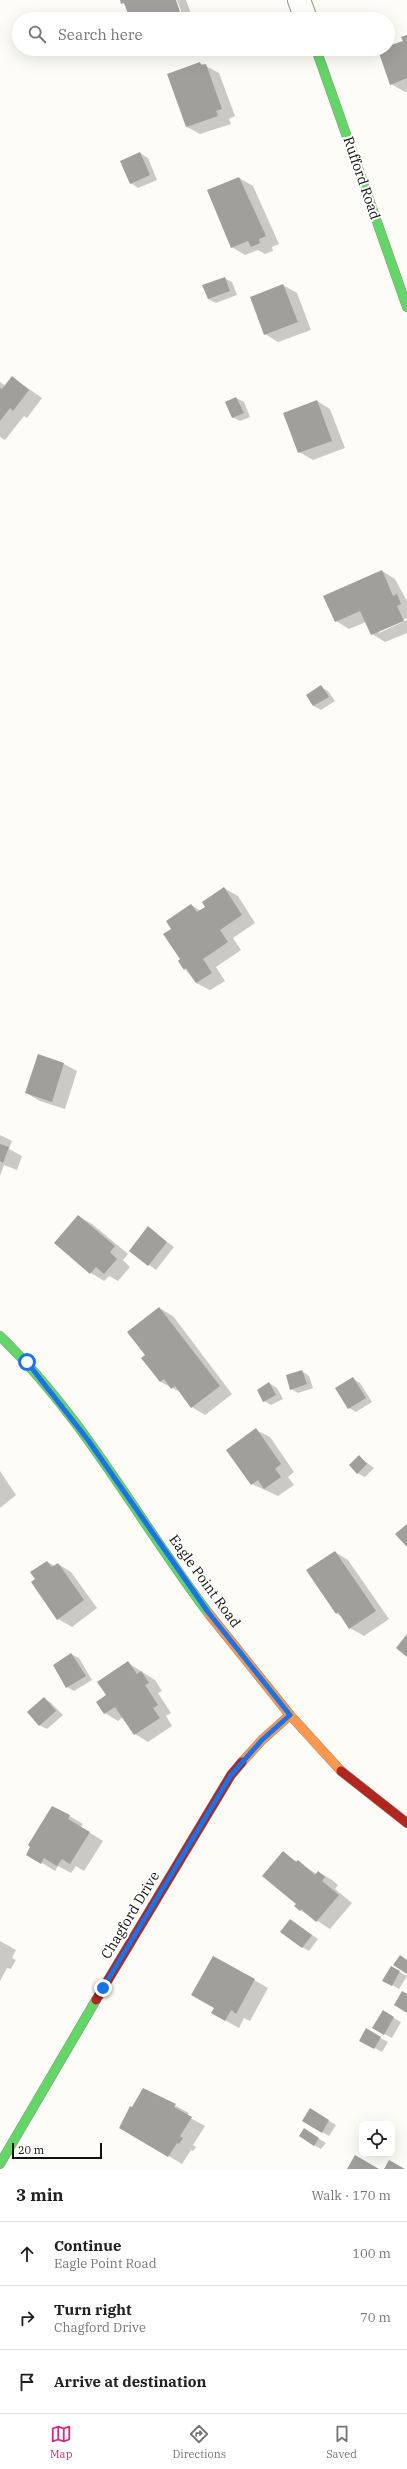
<!DOCTYPE html>
<html lang="en">
<head>
<meta charset="utf-8">
<style>
  :root { --surface:#fff; --page:#f6f6f6; --text:#202124; --muted:#757577; --line:#e0e0e0; --accent:#db2777 }
  body { margin:0; font-family:"IBM Plex Serif",serif; background:var(--page); color:var(--text) }
  .controls { position:absolute; right:12px; bottom:12px; display:grid; overflow:hidden; border-radius:8px; box-shadow:0 4px 16px #0002 }
  .controls button { width:36px; height:36px; display:grid; place-items:center; padding:0; border:0; border-bottom:1px solid var(--line); background:var(--surface); color:var(--text); font:20px sans-serif }
  .scale { position:absolute; left:12px; bottom:10px; width:90px; box-sizing:border-box; padding-left:4px; border:2px solid #111; border-top:0; font-size:11px; line-height:14px; white-space:nowrap; color:#111; -webkit-text-stroke:3px #fff; paint-order:stroke }
  .stop { position:absolute; width:12px; height:12px; margin:-9px; border:3px solid #1a73e8; border-radius:50%; background:#fff }
  .stop.end { background:#1a73e8; border-color:#fff; box-shadow:0 1px 4px #0008 }
  .list { margin:0; padding:0; list-style:none }
  h2 { display:flex; justify-content:space-between; align-items:center; height:52px; margin:0; padding:0 16px; font-size:17px }
  h2 small { font-size:13px; font-weight:400; color:var(--muted) }
  .list li { display:grid; grid-template-columns:26px 1fr auto; gap:12px; align-items:center; box-sizing:border-box; height:64px; padding:0 16px; border-top:1px solid var(--line) }
  .list b { display:block; font-size:15px; white-space:nowrap }
  .list p { margin:0; font-size:13px; white-space:nowrap; color:var(--muted) }
  .list em { font-size:13px; font-style:normal; color:var(--muted) }
  .icon { flex:none; width:22px; height:22px; fill:none; stroke:currentColor; stroke-width:2; stroke-linecap:round; stroke-linejoin:round }
  .map { position:relative; flex:none; width:407px; height:2169px; overflow:hidden }
  .search { position:absolute; background:var(--surface); box-shadow:0 4px 16px #0002; left:12px; right:12px; top:12px; height:44px; display:flex; align-items:center; gap:10px; box-sizing:border-box; padding:0 14px; border-radius:22px; color:var(--muted); font-size:15px }
  .sheet { height:244px; background:var(--surface) }
  nav { display:flex; justify-content:space-around; align-items:center; box-sizing:border-box; height:56px; border-top:1px solid var(--line); background:var(--surface); font-size:11px; color:var(--muted) }
  nav a { display:grid; justify-items:center; gap:2px }
  nav .on { color:var(--accent) }
  .map>svg:first-child { display:block }
  .shadow { fill:#0003 }
  .building { fill:#a19f9c }
  .lines { fill:none; stroke-linecap:round; stroke-linejoin:round }
  .street-casing { stroke:#979795; stroke-width:24 }
  .fast-casing { stroke:#8e8d8b; stroke-width:10 }
  .slow-casing { stroke:#8e8d8b; stroke-width:10 }
  .jam-casing { stroke:#8e8d8b; stroke-width:10 }
  .street { stroke:#fffffe; stroke-width:22 }
  .fast { stroke:#63d668; stroke-width:9 }
  .slow { stroke:#ff974d; stroke-width:9 }
  .jam { stroke:#b3261e; stroke-width:9 }
  .route { stroke:#1a73e8; stroke-width:5 }
  .labels { text-anchor:middle; stroke-width:4; stroke-linejoin:round; paint-order:stroke }
  .street-label { font-size:14px; fill:#111; stroke:#fff }
</style>
</head>
<body>
<div class="map">
<svg width="407" height="2169" viewBox="0 0 407 2169">
  <rect width="100%" height="100%" fill="#fdfcf7"/>
  <!-- shadow -->
  <path class="shadow" d="M121 0H175L182 19H131L126 5Z
    M177 0H186L193 19H184Z
    M407 36V91L405 92 391 84 379 51 404 41Z
    M200 63 219 73 235 116 229 119 231 124 200 134 187 127Z
    M140 153 148 158 157 180 138 188 131 183Z
    M239 178 253 186 279 244 272 247 273 251 265 254 258 250 245 255 232 247 208 190Z
    M224 278 232 282 237 295 216 303 208 299Z
    M283 285 297 293 311 330 278 342 265 334Z
    M12 377 42 398 27 418 24 416 5 440 0 437V382L6 386Z
    M236 398 244 402 250 417 240 421 232 417Z
    M317 401 330 409 345 448 313 460 299 452Z
    M382 571 395 579 407 601V618L379 631V633L407 620V633L385 642 372 634 366 622 349 629 336 621Z
    M321 687 328 691 335 701 321 710 314 706 307 695Z
    M224 888 238 896 255 923 233 938 241 950 216 967 225 981 210 990 196 983 179 961 181 960 173 929 191 905 201 911Z
    M38 1055 64 1064 77 1071 65 1109 40 1101 26 1093Z
    M0 1135 12 1141 9 1149 22 1156 17 1170 4 1165 0 1176Z
    M78 1216 92 1224 128 1254 123 1260 130 1267 118 1281 109 1276 104 1281 91 1273Z
    M148 1228 174 1247 156 1270 130 1251Z
    M159 1308 173 1316 232 1394 205 1415 192 1407 182 1393 161 1382 143 1358 146 1355Z
    M302 1371 309 1376 313 1388 298 1393 291 1389Z
    M353 1379 360 1383 372 1402 356 1412 349 1408Z
    M269 1383 277 1388 283 1399 271 1405 264 1401Z
    M256 1430 270 1437 294 1472 288 1477 294 1485 278 1496 252 1484Z
    M359 1457 374 1468 365 1477 357 1473Z
    M0 1471 16 1495 0 1508Z
    M335 1552 348 1560 389 1619 364 1636 350 1628 342 1617 336 1613Z
    M47 1562 55 1566 58 1564 71 1572 97 1608 72 1627 58 1619 37 1579Z
    M71 1654 79 1658 92 1680 74 1691 67 1687Z
    M128 1663 155 1680 162 1691 158 1693 171 1713 166 1716 172 1726 148 1742 135 1734 123 1717 118 1721 105 1713 108 1695Z
    M44 1698 51 1703 63 1715 47 1729 39 1725Z
    M56 1808 83 1824 81 1827 103 1841 84 1871 76 1866 71 1873 58 1866 55 1871 28 1854Z
    M283 1853 317 1874 319 1872 332 1880 338 1885 335 1889 352 1903 330 1929 300 1910Z
    M290 1920 318 1939 309 1951 302 1947Z
    M0 1941 16 1950 12 1958 16 1960 11 1969 7 1968 0 1981Z
    M392 1968 407 1976 399 1989 384 1980Z
    M254 1980 268 1988 250 2021 244 2018 239 2028 212 2013Z
    M383 2012 401 2022 392 2038 374 2028Z
    M366 2030 388 2042 382 2052 360 2040Z
    M144 2089 189 2113 187 2116 205 2126 193 2145 196 2147 193 2151 191 2150 182 2164 120 2127Z
    M310 2110 336 2125 329 2136 304 2121Z
    M311 2134 326 2143 321 2149 314 2145Z"/>
  <!-- building -->
  <path class="building" d="M120 0H176L181 15 169 19H130L124 3 121 4Z
    M407 35V78L390 85 378 50 388 49V46L403 41 401 37Z
    M200 62 201 65 206 64 222 109 216 111 218 116 186 127 167 74Z
    M140 152 150 175 130 184 120 161Z
    M239 177 266 236 259 239 260 243 251 247 248 241 231 248 207 190Z
    M225 277 230 291 208 299 202 285Z
    M283 284 298 322 264 335 250 297Z
    M12 376 29 390 13 411 10 408 0 421V388L2 389Z
    M236 397 244 413 232 418 225 402Z
    M317 400 332 441 298 453 283 413Z
    M382 570 393 596 397 594 401 604 397 606 404 621 371 635 360 611 335 622 323 596Z
    M321 685 329 697 313 706 306 695Z
    M224 887 242 915 220 930 228 942 203 959 212 973 196 983 186 968 184 970 178 961 180 959 163 934 171 929 166 921 191 904 197 912 205 907 202 902Z
    M38 1054 64 1063 52 1102 25 1093Z
    M0 1144 9 1147 3 1163 0 1161Z
    M78 1215 115 1246 110 1252 117 1259 104 1274 96 1267 90 1274 54 1243Z
    M148 1226 167 1242 148 1266 129 1251Z
    M159 1307 220 1386 191 1408 175 1386 171 1389 164 1379 160 1382 141 1358 145 1355 127 1332Z
    M302 1370 307 1384 290 1390 286 1375Z
    M353 1377 366 1398 348 1409 335 1388Z
    M269 1382 276 1395 263 1402 257 1390Z
    M256 1428 281 1464 275 1469 281 1477 264 1489 258 1480 251 1485 226 1450Z
    M359 1455 367 1464 357 1474 349 1465Z
    M407 1524V1547L395 1534Z
    M335 1551 376 1611 349 1629 338 1612 336 1614 306 1570Z
    M47 1561 52 1567 58 1563 84 1600 57 1620 31 1582 35 1579 30 1572Z
    M407 1634V1657L396 1648Z
    M71 1653 86 1676 66 1688 53 1665Z
    M128 1661 137 1674 141 1671 149 1683 145 1685 158 1705 153 1708 160 1718 134 1735 115 1707 104 1714 96 1702 106 1695 97 1682Z
    M44 1697 56 1711 39 1726 27 1712Z
    M52 1806 70 1815 68 1819 90 1832 70 1864 62 1859 57 1866 44 1858 41 1864 26 1855 30 1847 28 1845Z
    M283 1851 296 1862 298 1860 315 1875 318 1871 325 1877 322 1881 339 1895 316 1922 301 1909 300 1911 294 1906 296 1904 262 1876Z
    M290 1919 312 1935 302 1948 280 1932Z
    M400 1955 407 1960V1974L393 1965Z
    M213 1956 255 1979 236 2014 231 2010 225 2021 211 2013 214 2008 191 1995Z
    M391 1966 400 1971 392 1986 382 1981Z
    M402 1991 407 1994V2013L394 2005Z
    M383 2010 394 2017 384 2035 372 2028Z
    M366 2028 381 2037 374 2049 359 2041Z
    M143 2088 176 2104 174 2107 192 2117 180 2136 183 2138 179 2144 177 2143 168 2157 119 2128 130 2106 132 2107Z
    M310 2108 329 2120 322 2133 302 2121Z
    M304 2128 319 2138 314 2146 299 2136Z
    M355 2155 379 2169H347Z
    M389 2160 405 2169H384Z"/>
  <g class="lines">
    <!-- street casing -->
    <g class="street-casing">
      <path id="street" d="M299 0 306 19"/>
    </g>
    <!-- fast casing -->
    <g class="fast-casing">
      <path id="fast" d="M316 49 407 307
        M0 1336C84 1417 139 1522 209 1614
        M0 2164 96 2000"/>
    </g>
    <!-- slow casing -->
    <g class="slow-casing">
      <path id="slow" d="M209 1614 290 1715 341 1771
        M242 1762 262 1740 290 1715"/>
    </g>
    <!-- jam casing -->
    <g class="jam-casing">
      <path id="jam" d="M341 1771 407 1823
        M96 2000 231 1775 242 1762"/>
    </g>
    <!-- street -->
    <use href="#street" class="street"/>
    <!-- fast -->
    <use href="#fast" class="fast"/>
    <!-- slow -->
    <use href="#slow" class="slow"/>
    <!-- jam -->
    <use href="#jam" class="jam"/>
  </g>
  <g class="lines">
    <!-- route -->
    <path class="route" d="M27 1362 88 1440 208 1612 290 1715 262 1740 231 1775 103 1988"/>
  </g>
  <g class="labels">
    <!-- street labels -->
    <g class="street-label">
      <text transform="translate(362 178) rotate(71)" y="5">Rufford Road</text>
      <text transform="translate(205 1581) rotate(54)" y="5">Eagle Point Road</text>
      <text transform="translate(130 1915) rotate(-59)" y="5">Chagford Drive</text>
    </g>
  </g>
</svg>
<div class="controls">
<button><svg class="icon" aria-label="locate" viewBox="0 0 24 24"><circle cx="12" cy="12" r="6"/><path d="M12 2v4M12 18v4M2 12h4M18 12h4"/></svg></button>
</div>
<div class="scale">20 m</div>
<div class="stop" style="left:27px;top:1362px"></div>
<div class="stop end" style="left:103px;top:1988px"></div>
<div class="search"><svg class="icon" aria-label="search" viewBox="0 0 24 24"><circle cx="10" cy="10" r="6"/><path d="M15 15l6 6"/></svg>Search here</div>
</div>
<section class="sheet">
<h2>3 min<small>Walk · 170 m</small></h2>
<ul class="list">
<li><svg class="icon" aria-label="ahead" viewBox="0 0 24 24"><path d="M12 20V5M6 11l6-6 6 6"/></svg><div><b>Continue</b><p>Eagle Point Road</p></div><em>100 m</em></li>
<li><svg class="icon" aria-label="right" viewBox="0 0 24 24"><path d="M7 20v-9h11M14 6l5 5-5 5"/></svg><div><b>Turn right</b><p>Chagford Drive</p></div><em>70 m</em></li>
<li><svg class="icon" aria-label="arrive" viewBox="0 0 24 24"><path d="M6 21V4h12l-3 4 3 4H6"/></svg><div><b>Arrive at destination</b></div></li>
</ul>
</section>
<nav>
<a class="on"><svg class="icon" aria-label="map" viewBox="0 0 24 24"><path d="M3 6l6-2 6 2 6-2v14l-6 2-6-2-6 2zM9 4v14M15 6v14"/></svg>Map</a>
<a><svg class="icon" aria-label="directions" viewBox="0 0 24 24"><path d="M12 3l9 9-9 9-9-9zM9 14v-3h6M13 9l2 2-2 2"/></svg>Directions</a>
<a><svg class="icon" aria-label="saved" viewBox="0 0 24 24"><path d="M7 4h10v16l-5-4-5 4z"/></svg>Saved</a>
</nav>
</body>
</html>
